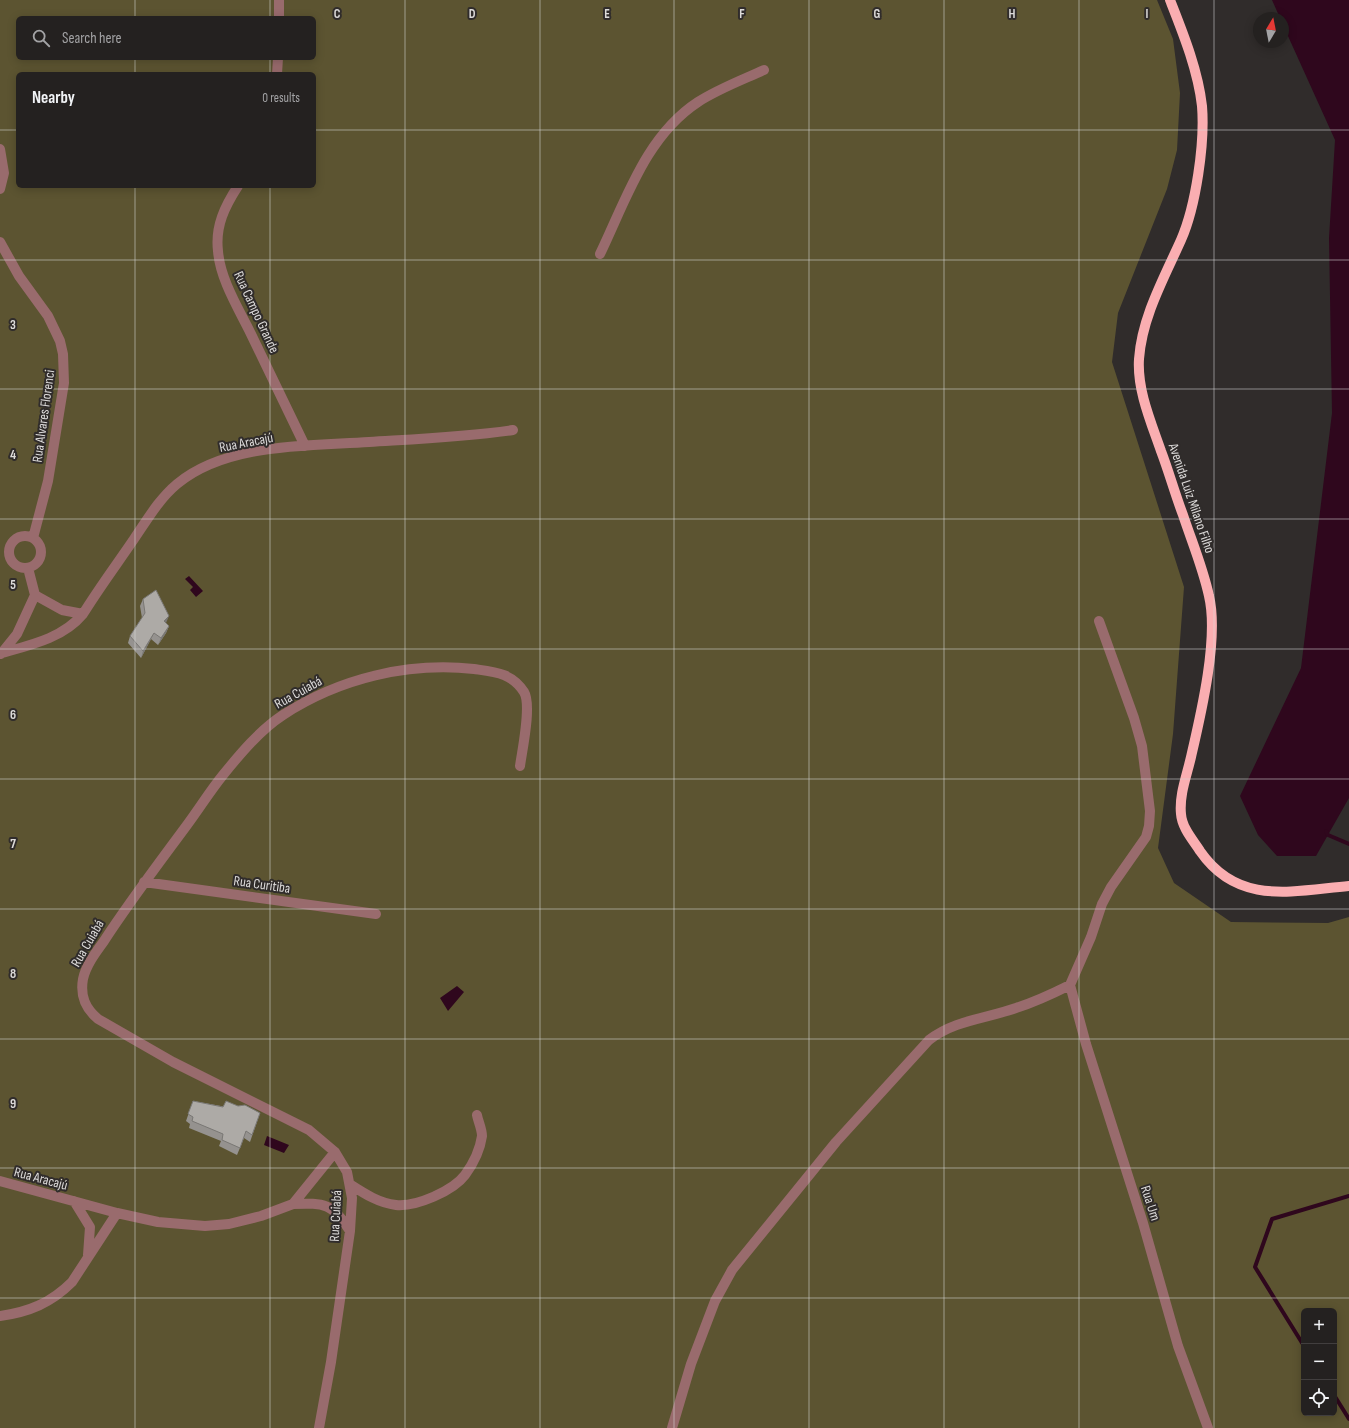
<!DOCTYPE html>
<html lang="en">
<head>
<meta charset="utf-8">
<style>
  :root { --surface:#242120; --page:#302e2d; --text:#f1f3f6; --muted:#a3a3a5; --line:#413e3e }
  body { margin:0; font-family:"Sofia Sans Condensed",sans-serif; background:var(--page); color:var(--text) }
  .controls { position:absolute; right:12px; bottom:12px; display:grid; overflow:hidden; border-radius:6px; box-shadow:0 2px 10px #0003 }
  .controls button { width:36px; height:36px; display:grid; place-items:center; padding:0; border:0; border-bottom:1px solid var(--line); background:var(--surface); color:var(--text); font:20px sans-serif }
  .compass { position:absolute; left:1253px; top:12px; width:36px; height:36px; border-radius:50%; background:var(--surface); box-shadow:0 2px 10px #0003; rotate:10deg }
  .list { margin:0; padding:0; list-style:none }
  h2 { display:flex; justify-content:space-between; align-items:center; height:52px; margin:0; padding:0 16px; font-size:17px }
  h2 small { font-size:13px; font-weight:400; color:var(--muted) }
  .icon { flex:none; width:22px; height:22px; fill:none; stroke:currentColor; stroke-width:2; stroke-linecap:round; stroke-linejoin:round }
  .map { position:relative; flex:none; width:1349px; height:1428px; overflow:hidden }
  .search { position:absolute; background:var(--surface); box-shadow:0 2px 10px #0003; left:16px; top:16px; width:300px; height:44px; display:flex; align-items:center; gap:10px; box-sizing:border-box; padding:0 14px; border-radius:6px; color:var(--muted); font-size:15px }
  .panel { position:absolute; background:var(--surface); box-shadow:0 2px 10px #0003; left:16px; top:72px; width:300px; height:116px; border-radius:6px }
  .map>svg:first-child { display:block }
  .green { fill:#5c5431; fill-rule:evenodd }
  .water { fill:#2f071d }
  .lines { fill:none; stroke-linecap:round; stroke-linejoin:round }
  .stream { stroke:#2f071d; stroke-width:4 }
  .minor { stroke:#996b6d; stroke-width:10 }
  .major { stroke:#faaeb1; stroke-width:10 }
  .wall { fill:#95928f }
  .shaded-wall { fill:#797774 }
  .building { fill:#adaaa6; stroke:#797774 }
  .grid { fill:none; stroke:#dddbda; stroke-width:1; stroke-opacity:0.55 }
  .labels { text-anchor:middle; stroke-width:4; stroke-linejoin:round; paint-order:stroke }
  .street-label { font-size:14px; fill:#dddbda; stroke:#302c2b }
  .grid-label { font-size:13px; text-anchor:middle; font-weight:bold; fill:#dddbda; stroke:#302c2b; stroke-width:4; stroke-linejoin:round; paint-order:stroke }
</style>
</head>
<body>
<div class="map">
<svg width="1349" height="1428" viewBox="0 0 1349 1428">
  <rect width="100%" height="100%" fill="#302c2b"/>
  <!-- green -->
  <path class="green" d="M0 0H1157L1173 39 1180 93 1177 150 1167 189 1118 313 1112 362 1184 587 1173 734 1158 848 1174 883 1231 922 1328 923 1349 917V1428H0ZM18 18H314V58H18ZM18 74H314V186H18ZM1304 1311H1334V1413H1304Z"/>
  <!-- water -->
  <path class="water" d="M1272 0H1349V798L1316 856H1277L1258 835 1240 796 1301 668 1332 413 1329 238 1335 140 1283 25V18H1280Z
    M189 576 203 591 196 597 190 590 193 587 185 579Z
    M457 986 464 992 448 1011 440 998Z
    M267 1136 289 1145 284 1153 264 1145Z"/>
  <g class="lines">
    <!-- stream -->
    <path class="stream" d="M1326 831 1328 835 1349 844
      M1304 1346 1255 1267 1272 1219 1349 1196
      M1334 1395 1349 1419"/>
    <!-- minor -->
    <path class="minor" d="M279 0V18
      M277 74 278 58
      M0 149 4 173 0 189
      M238 186C225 206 215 226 218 251 220 278 237 306 249 330 268 369 286 407 305 446
      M0 242 19 276 48 316 60 341 63 354 64 383 48 481 33 538
      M600 254C626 200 646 136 698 102 718 89 742 80 764 70
      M9 552a16 16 0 1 1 32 0a16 16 0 1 1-32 0Z
      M28 568 35 595
      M35 595 62 610 83 614C99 588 117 564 134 539 147 520 159 499 177 484 226 443 308 446 369 442 417 439 465 437 513 430
      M2 653C31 645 63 638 83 614
      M1 654 17 634 35 595
      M144 882 376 914
      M1070 985 1086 1044 1143 1223 1178 1346 1208 1428
      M0 1181 117 1213 158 1222 205 1226 229 1224 261 1216 293 1204 335 1152
      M351 1185C365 1194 379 1203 396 1205 416 1207 453 1191 465 1175 473 1164 480 1150 482 1136 482 1129 478 1121 477 1115
      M74 1201 90 1227 88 1255
      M293 1204C325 1203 332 1203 350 1231
      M0 1316C29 1312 51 1303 72 1282L117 1213
      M319 1428 331 1362 350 1231 352 1198 347 1172 335 1152 309 1130 173 1062 98 1019C85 1008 80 996 83 979 86 965 96 952 104 941 130 901 159 863 187 825 199 809 210 791 223 775 240 754 260 730 283 715 340 678 408 662 474 669 495 672 512 673 524 692 532 705 522 751 520 766
      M672 1428 691 1364 715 1301 732 1270 836 1142 929 1040C955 1020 985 1019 1016 1008 1035 1002 1052 994 1070 985L1091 937 1102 904 1111 887 1146 837 1149 826 1150 811 1142 746 1134 718 1099 621"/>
    <!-- major -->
    <path class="major" d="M1170 0C1183 33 1198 70 1202 106 1205 143 1196 206 1181 240 1164 278 1142 317 1139 359 1137 390 1151 422 1161 451 1169 472 1175 494 1183 515 1192 542 1203 568 1209 596 1219 638 1201 714 1191 757 1187 775 1179 795 1181 814 1182 828 1193 840 1200 851 1238 906 1292 891 1349 886"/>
  </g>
  <!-- wall -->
  <path class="wall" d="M143 599 169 626 166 633 158 645 151 639 141 658 128 643 130 636 142 618 140 606Z
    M193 1101 260 1113 250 1142 244 1138 237 1155 219 1146 221 1141 189 1128 190 1124 186 1121Z"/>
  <!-- shaded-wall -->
  <path class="shaded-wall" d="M169 616 166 623 161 628 164 621Z
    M169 626 166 633 158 645 161 638Z
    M154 633 151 639 141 658 143 651Z"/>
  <!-- building -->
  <path class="building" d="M156 590 169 616 164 621 169 626 161 638 154 633 143 651 130 636 145 613 143 599Z
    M193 1101 223 1107 226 1101 238 1106 245 1105 260 1113 252 1135 246 1131 240 1148 222 1140 223 1134 192 1121 193 1117 188 1114Z"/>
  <!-- grid -->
  <path class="grid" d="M135 0V18M270 0V18M405 0V1428M540 0V1428M674 0V1428M809 0V1428M944 0V1428M1079 0V1428M1214 0V1428M135 58V74M270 58V74M0 130H18M314 130H1349M135 186V1428M270 186V1428M0 260H1349M0 389H1349M0 519H1349M0 649H1349M0 779H1349M0 909H1349M0 1039H1349M0 1168H1349M0 1298H1349"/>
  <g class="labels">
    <!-- street labels -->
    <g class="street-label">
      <text transform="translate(257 312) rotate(65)" y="5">Rua Campo Grande</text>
      <text transform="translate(43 416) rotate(-82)" y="5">Rua Alvares Florenci</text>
      <text transform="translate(246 442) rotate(-11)" y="5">Rua Aracajú</text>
      <text transform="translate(1192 498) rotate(71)" y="5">Avenida Luiz Milano Filho</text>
      <text transform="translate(298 692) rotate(-29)" y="5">Rua Cuiabá</text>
      <text transform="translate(262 884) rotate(8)" y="5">Rua Curitiba</text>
      <text transform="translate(87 943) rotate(-60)" y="5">Rua Cuiabá</text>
      <text transform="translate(41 1178) rotate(15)" y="5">Rua Aracajú</text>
      <text transform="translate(1151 1203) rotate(72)" y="5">Rua Um</text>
      <text transform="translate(335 1216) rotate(-87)" y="5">Rua Cuiabá</text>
    </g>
  </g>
  <g class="grid-label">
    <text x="337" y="18">C</text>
    <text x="472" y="18">D</text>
    <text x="607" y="18">E</text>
    <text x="742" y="18">F</text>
    <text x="877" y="18">G</text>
    <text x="1012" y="18">H</text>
    <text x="1147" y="18">I</text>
    <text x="13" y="329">3</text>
    <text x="13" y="459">4</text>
    <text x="13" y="589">5</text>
    <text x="13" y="719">6</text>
    <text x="13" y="848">7</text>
    <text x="13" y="978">8</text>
    <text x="13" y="1108">9</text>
  </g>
</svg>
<div class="controls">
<button>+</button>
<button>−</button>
<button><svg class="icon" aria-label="locate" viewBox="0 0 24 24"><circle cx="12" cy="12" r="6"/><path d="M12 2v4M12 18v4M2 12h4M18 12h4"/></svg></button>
</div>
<svg class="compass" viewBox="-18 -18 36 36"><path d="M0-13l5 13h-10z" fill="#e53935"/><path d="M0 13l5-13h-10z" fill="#a3a3a5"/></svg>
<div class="search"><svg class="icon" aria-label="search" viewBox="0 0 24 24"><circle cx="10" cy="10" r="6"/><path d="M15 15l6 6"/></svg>Search here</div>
<section class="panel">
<h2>Nearby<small>0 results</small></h2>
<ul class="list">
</ul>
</section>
</div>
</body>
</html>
